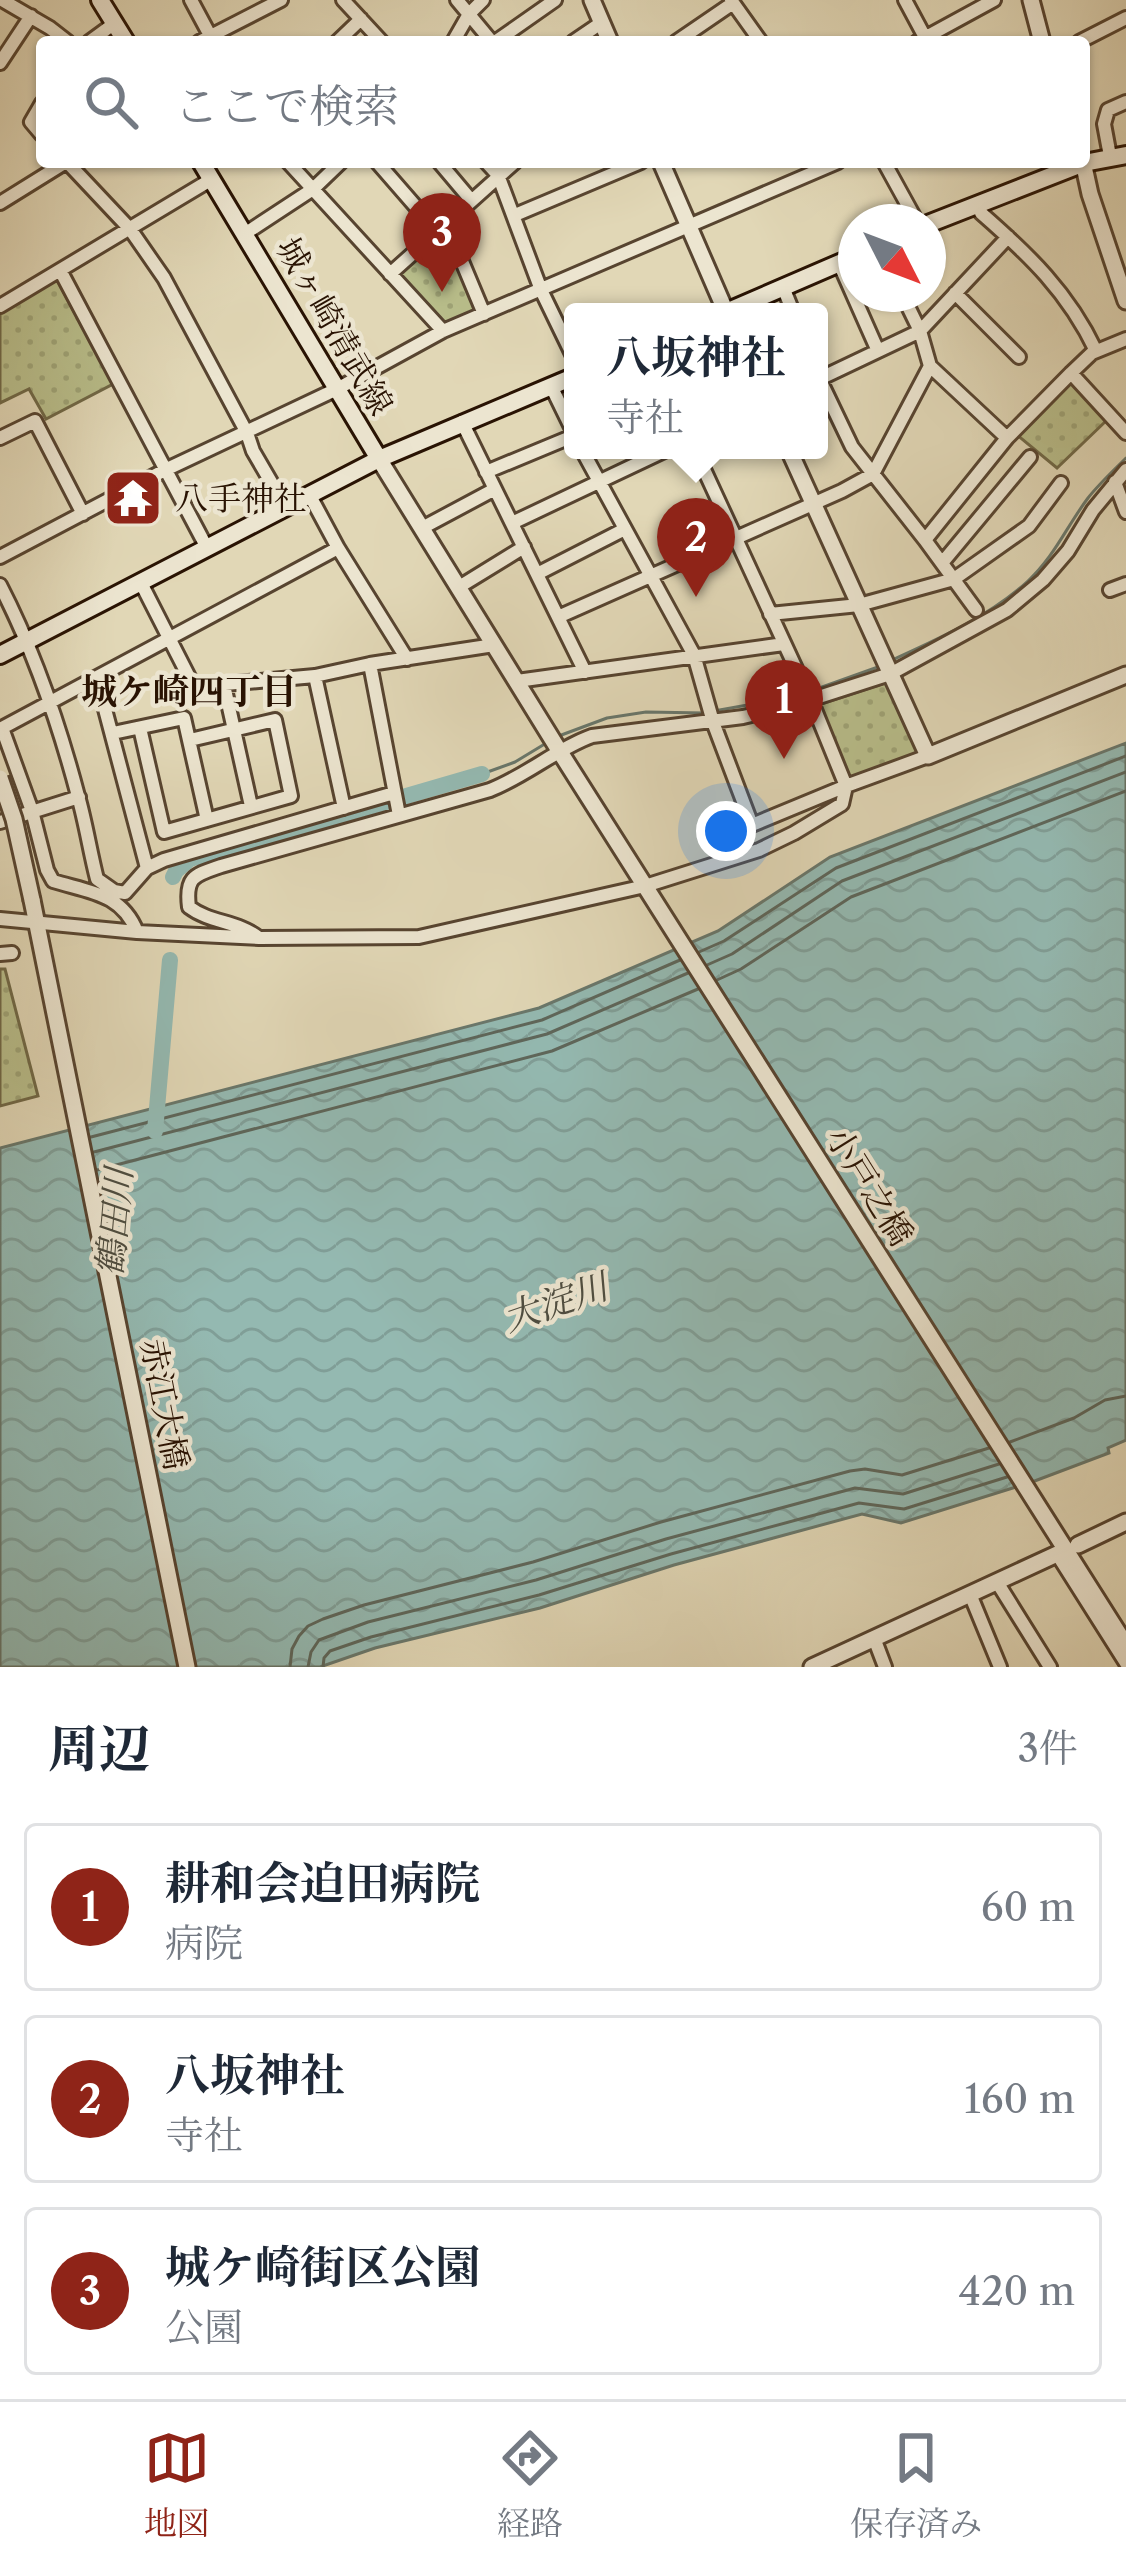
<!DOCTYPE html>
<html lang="ja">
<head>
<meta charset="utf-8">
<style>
  :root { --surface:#fff; --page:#f2f2f3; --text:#1f2937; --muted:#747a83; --line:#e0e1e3; --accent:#8f2418 }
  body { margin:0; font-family:"Libre Caslon Text","Noto Serif JP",serif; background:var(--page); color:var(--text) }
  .compass { position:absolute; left:838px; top:204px; width:108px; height:108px; border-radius:50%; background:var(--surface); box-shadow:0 3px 9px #0004; rotate:132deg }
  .you { position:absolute; left:726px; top:831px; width:42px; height:42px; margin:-30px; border:9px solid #fff; border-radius:50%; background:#1a73e8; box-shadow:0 0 0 18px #1a73e833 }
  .badge { display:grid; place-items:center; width:78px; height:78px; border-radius:50%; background:var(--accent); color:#fff; font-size:39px; font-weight:700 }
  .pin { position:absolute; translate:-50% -99px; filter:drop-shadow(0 3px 6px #0008) }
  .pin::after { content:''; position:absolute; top:63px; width:42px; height:36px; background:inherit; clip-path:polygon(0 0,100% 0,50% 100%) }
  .popup { position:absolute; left:564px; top:303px; width:264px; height:156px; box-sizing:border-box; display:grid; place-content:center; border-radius:12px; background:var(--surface); filter:drop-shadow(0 3px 9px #0005); font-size:39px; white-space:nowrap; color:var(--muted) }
  .popup b { font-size:45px; color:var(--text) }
  .popup::after { content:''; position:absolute; left:50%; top:100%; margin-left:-24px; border:24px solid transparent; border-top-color:var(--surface) }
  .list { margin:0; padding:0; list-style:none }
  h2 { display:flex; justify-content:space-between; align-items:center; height:156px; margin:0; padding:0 48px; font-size:51px }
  h2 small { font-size:39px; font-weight:400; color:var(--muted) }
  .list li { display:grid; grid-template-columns:78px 1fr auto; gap:36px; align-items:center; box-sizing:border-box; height:168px; margin:0 24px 24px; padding:0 24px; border:3px solid var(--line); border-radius:12px }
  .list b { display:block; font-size:45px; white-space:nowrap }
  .list p { margin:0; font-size:39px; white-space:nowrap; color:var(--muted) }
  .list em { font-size:39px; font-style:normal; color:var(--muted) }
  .icon { flex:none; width:66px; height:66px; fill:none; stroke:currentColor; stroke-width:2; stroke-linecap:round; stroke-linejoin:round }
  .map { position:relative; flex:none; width:1126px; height:1667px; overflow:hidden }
  .search { position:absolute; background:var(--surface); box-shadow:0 3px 9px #0004; left:36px; right:36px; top:36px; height:132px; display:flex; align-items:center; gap:30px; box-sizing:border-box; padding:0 42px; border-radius:12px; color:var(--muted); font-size:45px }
  .sheet { height:732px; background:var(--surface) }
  nav { display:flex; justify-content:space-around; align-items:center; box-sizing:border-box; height:168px; border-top:3px solid var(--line); background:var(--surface); font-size:33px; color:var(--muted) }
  nav a { display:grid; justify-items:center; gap:6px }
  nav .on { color:var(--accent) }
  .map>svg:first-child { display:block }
  .park { fill:url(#park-dots); stroke:#706846; stroke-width:3 }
  .water { fill:url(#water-waves); stroke:#69776b; stroke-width:3 }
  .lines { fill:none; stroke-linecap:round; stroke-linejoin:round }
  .shore { stroke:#5e665a; stroke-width:3 }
  .stream { stroke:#69776b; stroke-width:3 }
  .river { stroke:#94b9b1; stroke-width:16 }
  .minor-casing { stroke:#574430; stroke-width:18 }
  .tertiary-casing { stroke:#574430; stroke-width:21 }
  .secondary-casing { stroke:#291303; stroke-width:22 }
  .minor { stroke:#ece5d0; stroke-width:12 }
  .tertiary { stroke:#ece5d0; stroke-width:15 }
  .secondary { stroke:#ece5d0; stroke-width:16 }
  .tertiary-bridge-casing { stroke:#574430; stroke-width:21; stroke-linecap:butt }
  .tertiary-bridge { stroke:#ece5d0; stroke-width:15 }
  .labels { text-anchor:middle; stroke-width:9; stroke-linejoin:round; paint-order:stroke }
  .street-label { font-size:33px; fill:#291303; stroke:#ece5d0 }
  .poi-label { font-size:33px; fill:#291303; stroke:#ece5d0; text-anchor:start }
  .neighbourhood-label { font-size:36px; font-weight:bold; fill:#291303; stroke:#ece5d0 }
  .water-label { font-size:36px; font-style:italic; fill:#4e4d40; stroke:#ece5d0 }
</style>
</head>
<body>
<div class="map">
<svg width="1126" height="1667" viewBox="0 0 1126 1667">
  <defs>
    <pattern id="park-dots" width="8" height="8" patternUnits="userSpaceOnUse" patternTransform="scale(3)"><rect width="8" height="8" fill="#b8bd8a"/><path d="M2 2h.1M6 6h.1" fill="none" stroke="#9ea275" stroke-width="1.8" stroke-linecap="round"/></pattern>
    <pattern id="water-waves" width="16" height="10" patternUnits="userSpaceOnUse" patternTransform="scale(3)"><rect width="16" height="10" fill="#94b9b1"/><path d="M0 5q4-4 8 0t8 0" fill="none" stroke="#809e97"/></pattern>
  </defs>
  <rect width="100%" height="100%" fill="#e1d7b6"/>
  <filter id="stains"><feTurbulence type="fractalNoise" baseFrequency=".00167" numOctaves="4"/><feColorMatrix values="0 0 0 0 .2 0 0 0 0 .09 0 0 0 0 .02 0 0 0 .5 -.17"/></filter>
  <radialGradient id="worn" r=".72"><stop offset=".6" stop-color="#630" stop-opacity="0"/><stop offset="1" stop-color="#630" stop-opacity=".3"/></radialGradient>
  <!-- park -->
  <path class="park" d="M439 233 446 234 477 311 444 324 397 274Z
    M56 278 113 384 46 419 29 389 0 403V312Z
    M1072 382 1107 420 1057 468 1017 435Z
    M888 682 920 752 848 779 818 705Z
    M0 969H5L38 1096 0 1106Z"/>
  <!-- water -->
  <path class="water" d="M1126 743V1440L1108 1448 1109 1453 1032 1482 901 1523 862 1514 674 1565 540 1608 375 1648 320 1667H0V1148L539 1008 718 931 830 857Z"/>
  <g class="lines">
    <!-- shore -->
    <path class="shore" d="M699 952 724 941 836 868 1126 756
      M707 965 732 954 842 881 1126 772
      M717 980 741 969 851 897 1126 791
      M91 1137 542 1020 680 960
      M94 1152 547 1034 688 973
      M97 1170 552 1051 698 989
      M1010 1442 1074 1418 1105 1400 1126 1396
      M290 1667 292 1649 299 1636 308 1626 323 1619 364 1605 533 1562 661 1522 850 1471 865 1469 902 1475 989 1448
      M308 1667 311 1652 319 1640 368 1622 536 1580 666 1539 855 1488 903 1494 999 1464
      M323 1667 324 1658 330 1651 371 1637 539 1595 671 1554 859 1503 904 1509 1007 1477"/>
    <!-- stream -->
    <path class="stream" d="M892 660C938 639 990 616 1028 581 1054 557 1067 526 1088 498 1099 484 1113 471 1126 458
      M714 711 797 696 878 667
      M556 737 607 718 646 712 705 713
      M482 774 515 762 548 742"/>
    <!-- river -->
    <path class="river" d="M173 877 176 871 190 859 482 774
      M155 1131 170 960"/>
    <!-- minor casing -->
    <g class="minor-casing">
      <path id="minor" d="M2 0 50 28 68 42
        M191 0 213 41
        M343 0 382 42
        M457 0 492 42
        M731 0 761 42
        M905 0 927 41
        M89 42 115 23
        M199 42 281 0
        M337 42 361 19
        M453 42 469 14 483 0
        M495 42 555 0
        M573 42 601 23
        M676 42 733 3
        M917 42 994 0
        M1079 42 1126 18
        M0 63 31 16
        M42 103 31 122 42 135
        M1110 156 1104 124 1108 110 1126 102
        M67 162 130 229 164 278 247 433 253 451 285 506
        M288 162 443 331
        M377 162 437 231
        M439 162 471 200
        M486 162 498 175 541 290 573 356
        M884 162 917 222
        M0 203 66 162
        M979 204 981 213C1029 255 1068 292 1096 351
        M515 215 641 162
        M446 223 484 314
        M246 233 313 189 341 162
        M839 263 878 351
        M61 272 206 546
        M390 274 515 162
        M783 287 793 312
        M955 293 1019 357
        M902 294 920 331 930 366 1007 438
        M0 306 212 179
        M1071 373 1126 433
        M819 378 852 447 925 540 976 610
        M819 379 920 331 1008 237
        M551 386 573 431
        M462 422 585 672
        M0 438 35 421 83 514
        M582 450 694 655 713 722 752 825 846 786 928 756
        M695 450 804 686
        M486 472 573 436
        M1115 482 1126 512
        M309 494 338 548 407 659
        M512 523 666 450
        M422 528 495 489
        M925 540 1007 438 1071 373 1092 353 1126 339
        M0 557 165 470 337 389 443 331 838 162
        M942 563 1030 457
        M537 574 625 529
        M140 581 191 681 203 686 315 676 370 664 494 645
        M0 585C34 651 59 724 78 796 86 824 90 852 97 879L114 891 125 893 147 868 164 860 394 793
        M459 587 524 547
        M1110 590 1126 584
        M770 614 859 605 954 579 1029 526 1061 483
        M558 617 842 491 873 474 930 366
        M370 664 399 815
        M315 676 344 808
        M97 679 147 868
        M517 681 784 644
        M224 685 251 806
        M140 728 164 832 291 796 275 720 190 740
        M113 733 184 718 207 820
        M0 822 79 797
        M0 919 137 932 259 938 419 937 645 886 759 850 794 833 842 804 846 786 811 700
        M137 932C122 893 89 892 53 881L47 870 32 811 2 728 338 548
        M259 938C238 921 210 923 189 907 185 876 195 875 221 866L490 790C526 776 556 749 592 736L743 717 794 705 890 674 1007 610 1043 580 1068 551 1093 510 1126 470
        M0 954 12 953
        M1057 1554 1126 1663
        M997 1582 1050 1667
        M970 1594 1000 1667
        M874 1638 885 1667"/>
    </g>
    <!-- tertiary casing -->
    <g class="tertiary-casing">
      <path id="tertiary" d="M592 0 610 42
        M1031 0 1042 42
        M661 162 726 312
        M1083 162 1090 194 1126 301
        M789 450 928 756 1126 675
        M379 459 560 752 1126 1645
        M32 900 187 1667
        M1078 1545 1126 1522
        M812 1667 1057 1554"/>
    </g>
    <!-- secondary casing -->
    <g class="secondary-casing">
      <path id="secondary" d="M100 0 126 42
        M201 162 379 459
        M928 224 1084 163 1126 155
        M726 312 856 256
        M0 655 379 459 573 377"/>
    </g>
    <!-- minor -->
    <use href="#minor" class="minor"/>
    <!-- tertiary -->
    <use href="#tertiary" class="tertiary"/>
    <!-- secondary -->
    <use href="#secondary" class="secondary"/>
    <!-- tertiary-bridge casing -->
    <g class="tertiary-bridge-casing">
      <path id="tertiary-bridge" d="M0 778 14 819 32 900"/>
    </g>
    <!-- tertiary-bridge -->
    <use href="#tertiary-bridge" class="tertiary-bridge"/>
  </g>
  <!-- icons -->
  <defs>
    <g id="temple-square" transform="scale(3)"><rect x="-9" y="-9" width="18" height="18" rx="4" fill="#8f2418" stroke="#ece5d0"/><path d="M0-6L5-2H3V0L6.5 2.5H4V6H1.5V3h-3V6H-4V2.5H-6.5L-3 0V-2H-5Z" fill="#fff"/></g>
  </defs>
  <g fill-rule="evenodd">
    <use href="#temple-square" x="133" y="498"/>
  </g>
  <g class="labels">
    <!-- street labels -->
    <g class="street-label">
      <text transform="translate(335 326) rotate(60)" y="12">城ヶ崎清武線</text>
      <text transform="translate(870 1186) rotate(58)" y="12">小戸之橋</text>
      <text transform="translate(165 1404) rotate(79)" y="12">赤江大橋</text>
    </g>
    <!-- poi labels -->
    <g class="poi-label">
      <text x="175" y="510">八手神社</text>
    </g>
    <!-- neighbourhood labels -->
    <g class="neighbourhood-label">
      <text x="189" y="704">城ケ崎四丁目</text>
    </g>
    <!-- water labels -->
    <g class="water-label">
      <text transform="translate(114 1222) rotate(-85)" y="13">鶴田川</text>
      <text transform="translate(555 1302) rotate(-19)" y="13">大淀川</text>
    </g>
  </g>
  <rect width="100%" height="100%" filter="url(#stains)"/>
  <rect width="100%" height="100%" fill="url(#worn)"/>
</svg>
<svg class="compass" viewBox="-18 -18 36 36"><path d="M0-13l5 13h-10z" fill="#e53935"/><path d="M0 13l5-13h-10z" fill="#747a83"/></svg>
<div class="you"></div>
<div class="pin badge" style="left:784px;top:759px">1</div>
<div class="pin badge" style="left:696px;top:597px">2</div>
<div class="popup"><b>八坂神社</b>寺社</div>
<div class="pin badge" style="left:442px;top:292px">3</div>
<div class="search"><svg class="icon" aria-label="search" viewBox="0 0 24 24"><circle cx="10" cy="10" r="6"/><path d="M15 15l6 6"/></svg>ここで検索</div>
</div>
<section class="sheet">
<h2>周辺<small>3件</small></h2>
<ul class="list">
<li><span class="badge">1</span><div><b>耕和会迫田病院</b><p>病院</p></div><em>60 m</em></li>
<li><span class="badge">2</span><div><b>八坂神社</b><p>寺社</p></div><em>160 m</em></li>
<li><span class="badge">3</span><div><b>城ケ崎街区公園</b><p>公園</p></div><em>420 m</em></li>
</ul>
</section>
<nav>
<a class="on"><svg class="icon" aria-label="map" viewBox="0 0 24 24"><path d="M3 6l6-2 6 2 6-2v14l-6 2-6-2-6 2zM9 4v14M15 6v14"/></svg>地図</a>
<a><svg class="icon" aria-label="directions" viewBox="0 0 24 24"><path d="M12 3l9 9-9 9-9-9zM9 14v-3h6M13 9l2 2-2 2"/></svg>経路</a>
<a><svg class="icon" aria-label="saved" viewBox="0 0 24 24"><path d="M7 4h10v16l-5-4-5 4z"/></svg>保存済み</a>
</nav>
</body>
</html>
